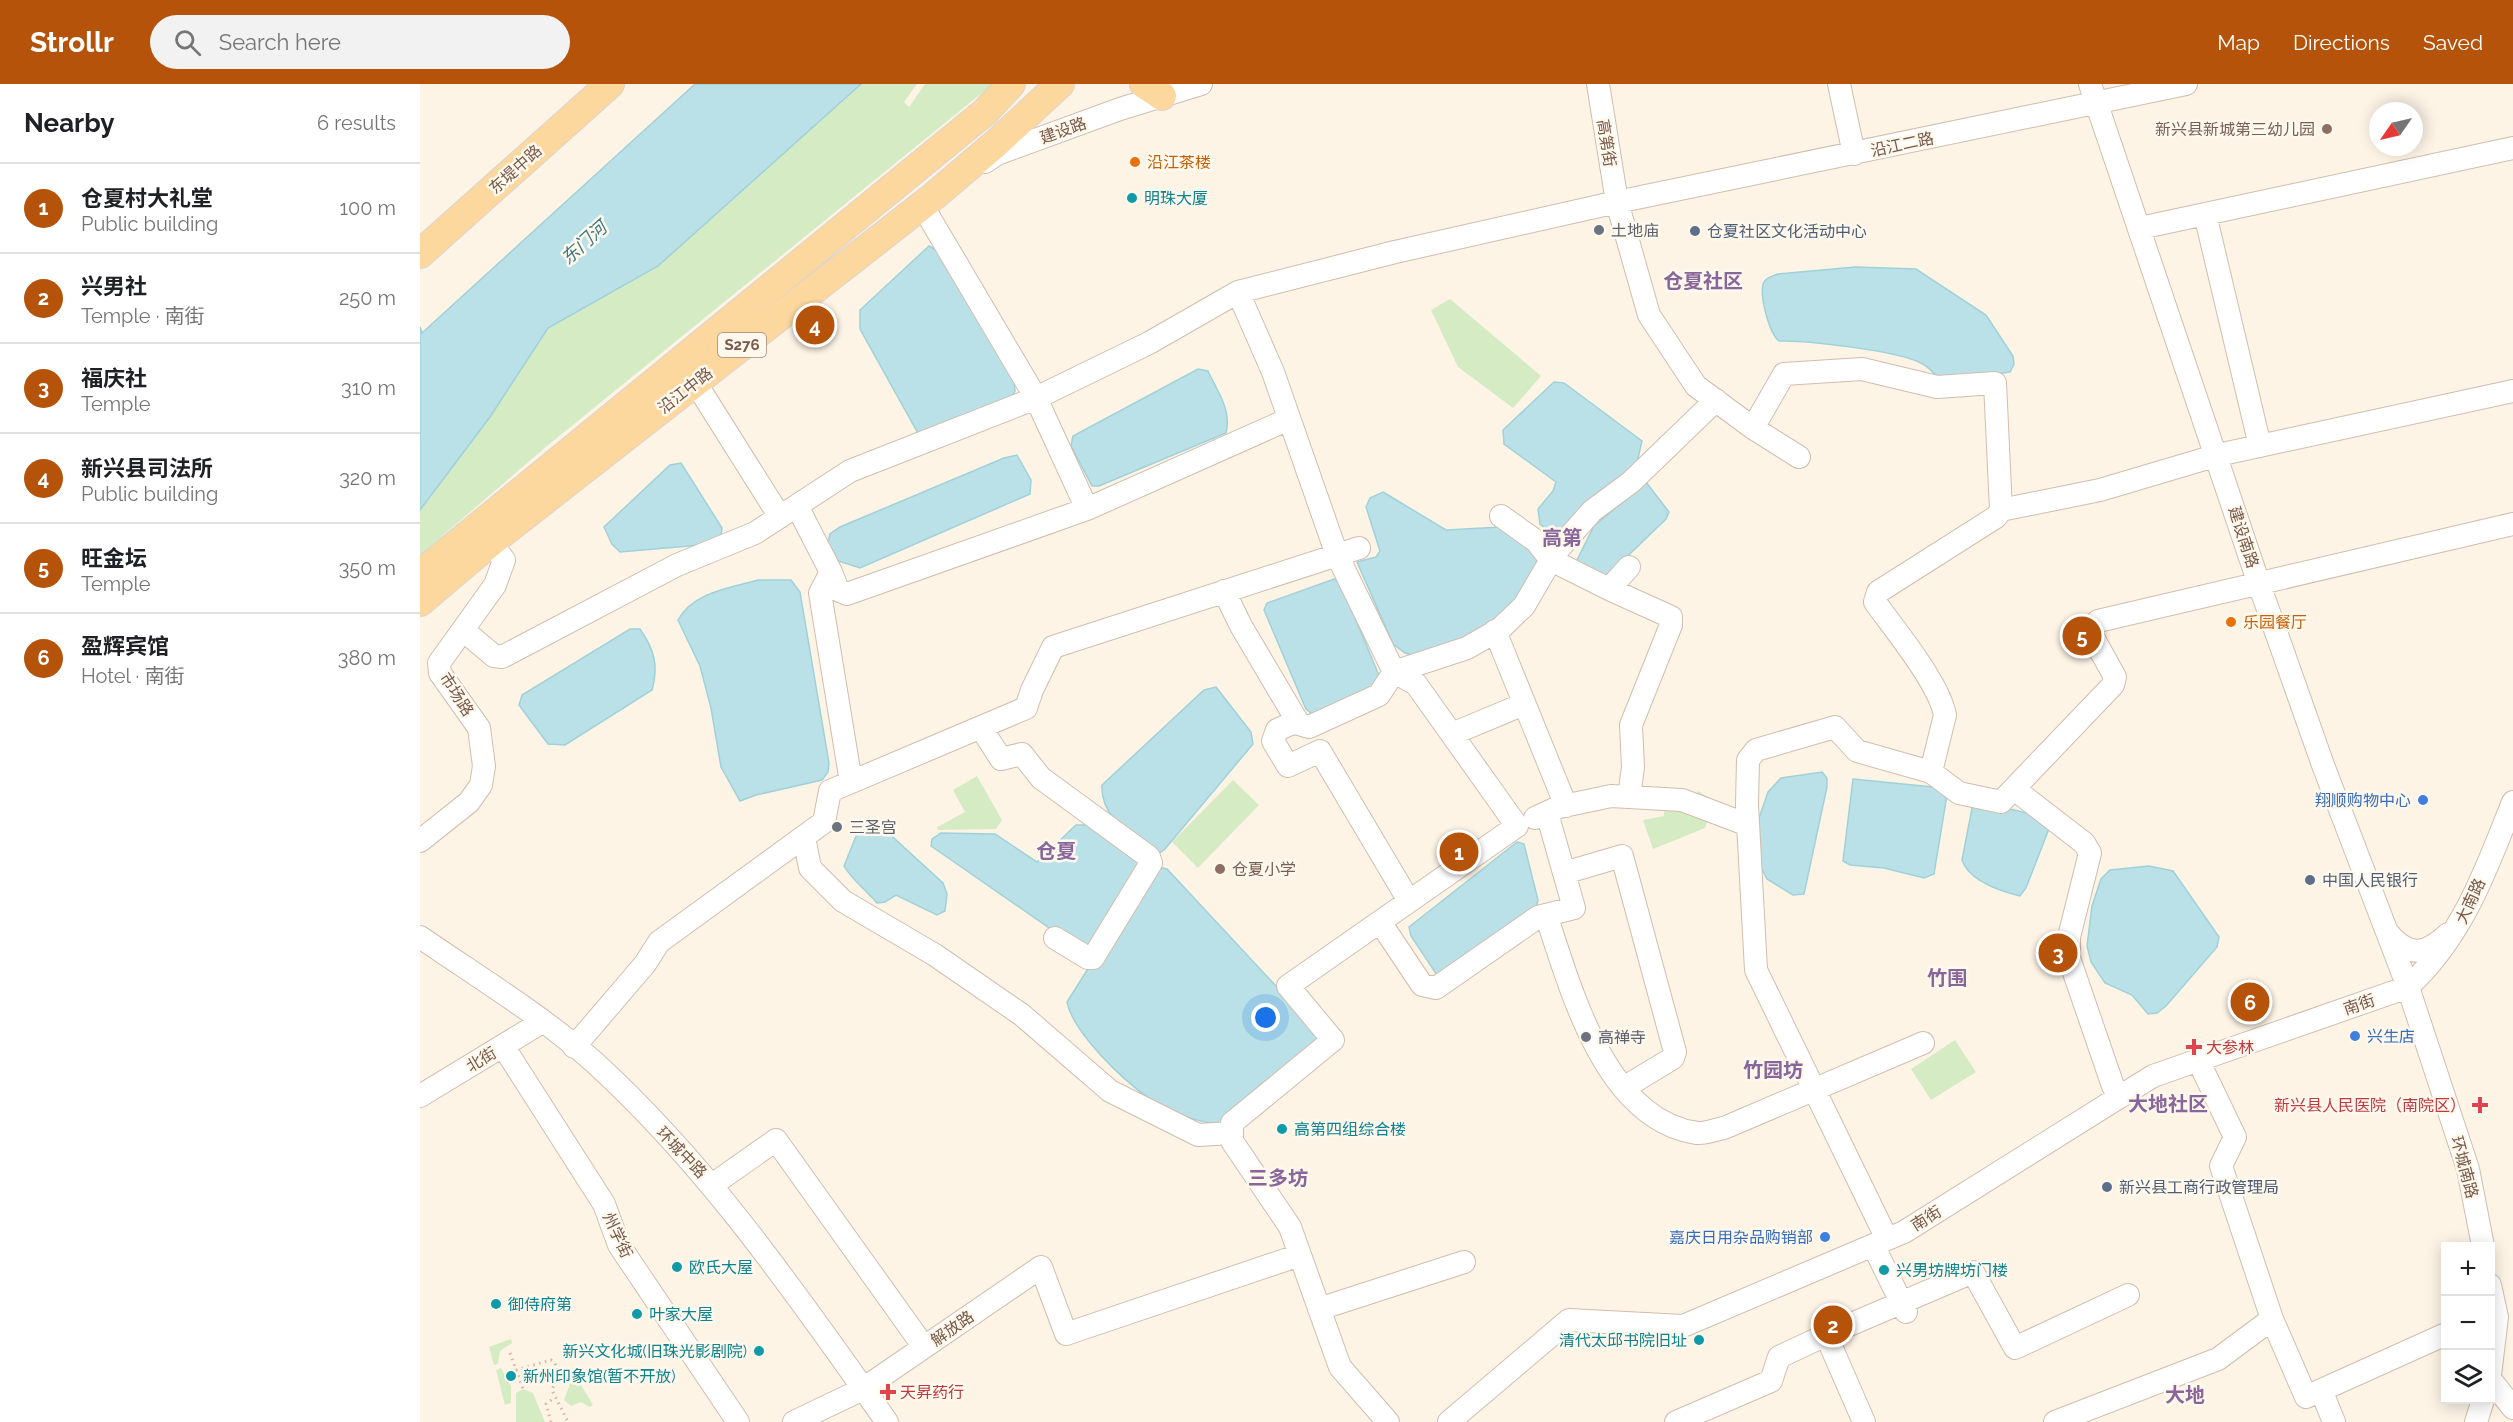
<!DOCTYPE html>
<html lang="en">
<head>
<meta charset="utf-8">
<style>
  :root { --surface:#fff; --page:#f2f2f2; --text:#202124; --muted:#757577; --line:#e0e0e0; --accent:#b45309 }
  body { margin:0; font-family:Raleway,"Noto Sans SC",sans-serif; background:var(--page); color:var(--text) }
  .controls { position:absolute; right:18px; bottom:18px; display:grid; overflow:hidden; border-radius:0px; box-shadow:0 3px 15px #0003 }
  .controls button { width:54px; height:54px; display:grid; place-items:center; padding:0; border:0; border-bottom:2px solid var(--line); background:var(--surface); color:var(--text); font:30px sans-serif }
  .compass { position:absolute; left:1949px; top:18px; width:54px; height:54px; border-radius:50%; background:var(--surface); box-shadow:0 3px 15px #0003; rotate:236deg }
  .you { position:absolute; left:846px; top:934px; width:21px; height:21px; margin:-15px; border:4px solid #fff; border-radius:50%; background:#1a73e8; box-shadow:0 0 0 9px #1a73e833 }
  .badge { display:grid; place-items:center; width:39px; height:39px; border-radius:50%; background:var(--accent); color:#fff; font-size:20px; font-weight:700 }
  .pin { position:absolute; translate:-50% -50%; border:3px solid #fff; box-shadow:0 2px 6px #0006 }
  .list { margin:0; padding:0; list-style:none }
  h2 { display:flex; justify-content:space-between; align-items:center; height:78px; margin:0; padding:0 24px; font-size:26px }
  h2 small { font-size:20px; font-weight:400; color:var(--muted) }
  .list li { display:grid; grid-template-columns:39px 1fr auto; gap:18px; align-items:center; box-sizing:border-box; height:90px; padding:0 24px; border-top:2px solid var(--line) }
  .list b { display:block; font-size:22px; white-space:nowrap }
  .list p { margin:0; font-size:20px; white-space:nowrap; color:var(--muted) }
  .list em { font-size:20px; font-style:normal; color:var(--muted) }
  .icon { flex:none; width:33px; height:33px; fill:none; stroke:currentColor; stroke-width:2; stroke-linecap:round; stroke-linejoin:round }
  .map { position:relative; flex:none; width:2093px; height:1338px; overflow:hidden }
  header { display:flex; align-items:center; gap:36px; box-sizing:border-box; height:84px; padding:0 30px; background:var(--accent); color:#fff }
  header strong { font-size:28px }
  nav { display:flex; gap:33px; margin-inline-start:auto; font-size:21px }
  .search { width:420px; height:54px; background:var(--page); display:flex; align-items:center; gap:15px; box-sizing:border-box; padding:0 21px; border-radius:33px; color:var(--muted); font-size:22px }
  main { display:flex }
  aside { flex:1; background:var(--surface) }
  .map>svg:first-child { display:block }
  .green { fill:#d5ebc4 }
  .water { fill:#bae1e7; stroke:#a0d1d9; stroke-width:1.5 }
  .lines { fill:none; stroke-linecap:round; stroke-linejoin:round }
  .minor-casing { stroke:#d1bdae; stroke-width:24 }
  .major-casing { stroke:#dcd4d0; stroke-width:30 }
  .path { stroke:#d8b5a0; stroke-width:3; stroke-dasharray:1.5 4.5; stroke-linecap:butt }
  .minor { stroke:#fff; stroke-width:22 }
  .major { stroke:#fcd79e; stroke-width:28 }
  .education-dot { fill:#8d6e63; stroke:#fff8ed; stroke-width:2 }
  .food-dot { fill:#e8710a; stroke:#fff8ed; stroke-width:2 }
  .culture-dot { fill:#0f9aa8; stroke:#fff8ed; stroke-width:2 }
  .worship-dot { fill:#6b7280; stroke:#fff8ed; stroke-width:2 }
  .service-dot { fill:#5c6f8a; stroke:#fff8ed; stroke-width:2 }
  .shop-dot { fill:#3f7fe0; stroke:#fff8ed; stroke-width:2 }
  .health-dot { fill:#e0444e; stroke:#fff8ed; stroke-width:2 }
  .labels { text-anchor:middle; stroke-width:5; stroke-linejoin:round; paint-order:stroke }
  .shield { fill:#fff8ed; stroke:#a0897b; stroke-width:1.5 }
  .shield-label { font-size:15px; font-weight:bold; fill:#77594a }
  .education-label { font-size:16px; fill:#785e54; stroke:#fff8ed; text-anchor:end }
  .street-label { font-size:16px; fill:#77594a; stroke:#fff8ed }
  .food-label { font-size:16px; fill:#c56008; stroke:#fff8ed; text-anchor:start }
  .culture-label { font-size:16px; fill:#0d838f; stroke:#fff8ed; text-anchor:start }
  .worship-label { font-size:16px; fill:#5b616d; stroke:#fff8ed; text-anchor:start }
  .service-label { font-size:16px; fill:#4e5e75; stroke:#fff8ed; text-anchor:start }
  .shop-label { font-size:16px; fill:#366cbe; stroke:#fff8ed; text-anchor:end }
  .health-label { font-size:16px; fill:#be3a42; stroke:#fff8ed; text-anchor:start }
  .water-label { font-size:18px; font-style:italic; fill:#407a84; stroke:#fff8ed }
  .quarter-label { font-size:20px; font-weight:bold; fill:#88669b; stroke:#fff8ed }
</style>
</head>
<body>
<header>
<strong>Strollr</strong>
<div class="search"><svg class="icon" aria-label="search" viewBox="0 0 24 24"><circle cx="10" cy="10" r="6"/><path d="M15 15l6 6"/></svg>Search here</div>
<nav><a>Map</a><a>Directions</a><a>Saved</a></nav>
</header>
<main>
<aside>
<h2>Nearby<small>6 results</small></h2>
<ul class="list">
<li><span class="badge">1</span><div><b>仓夏村大礼堂</b><p>Public building</p></div><em>100 m</em></li>
<li><span class="badge">2</span><div><b>兴男社</b><p>Temple · 南街</p></div><em>250 m</em></li>
<li><span class="badge">3</span><div><b>福庆社</b><p>Temple</p></div><em>310 m</em></li>
<li><span class="badge">4</span><div><b>新兴县司法所</b><p>Public building</p></div><em>320 m</em></li>
<li><span class="badge">5</span><div><b>旺金坛</b><p>Temple</p></div><em>350 m</em></li>
<li><span class="badge">6</span><div><b>盈辉宾馆</b><p>Hotel · 南街</p></div><em>380 m</em></li>
</ul>
</aside>
<div class="map">
<svg width="2093" height="1338" viewBox="0 0 2093 1338">
  <rect width="100%" height="100%" fill="#fdf4e6"/>
  <!-- green -->
  <path class="green" d="M441 0H497L484 18 489 23 505 0H573L127 362 0 471V426L70 333 128 244 238 182Z
    M1030 215 1121 292 1093 324 1038 283 1011 226Z
    M557 692 582 736 576 745 518 746 517 743 545 728 533 706Z
    M813 696 839 721 778 784 752 758Z
    M1278 707 1295 717 1285 744 1233 765 1223 736 1244 732V709L1272 716Z
    M1535 956 1556 988 1511 1016 1491 985Z
    M91 1255 92 1259 80 1267 78 1280 74 1281 69 1263Z
    M81 1284 91 1302V1319L85 1321 76 1286Z
    M154 1289 173 1321 169 1323 161 1318 151 1322 144 1316Z
    M103 1305 113 1309 125 1338H96V1309Z"/>
  <!-- water -->
  <path class="water" d="M275 0H441L238 182 128 244 70 333 0 426V243L2 249Z
    M509 162 518 167 594 298 595 307 592 313 499 351 440 245V226Z
    M1435 183 1496 185 1566 231 1593 272 1594 280 1590 288 1520 298C1515 290 1509 283 1501 279 1478 267 1386 256 1359 257 1349 249 1340 213 1343 201 1344 194 1352 192 1358 190Z
    M778 285 788 287C797 307 812 326 806 349L679 402H672L651 362 653 352Z
    M1134 298 1144 299 1222 357 1216 383 1141 447H1128L1120 440 1118 425 1133 407 1136 398 1084 360 1083 346Z
    M597 371 611 396 610 410 440 484 418 477 408 458 410 450 420 443 584 374Z
    M261 379 302 444 301 452 292 460 200 468 192 460 184 443 250 381Z
    M1226 398 1249 428 1246 435 1186 493 1163 484 1157 476 1174 442Z
    M963 408 1026 446 1081 443 1110 464 1117 476V489L1079 536 1050 555 994 571 985 569 973 560 937 478 956 473 960 467 946 423 950 414Z
    M914 495 921 500 960 594 959 601 893 631 886 625 844 526 847 519Z
    M338 496H371L380 508 409 679 408 688 402 696 336 711 320 717 301 683 291 624 280 582 258 536C273 508 310 504 338 496Z
    M210 545H220C234 565 239 582 232 606L145 661 128 660 99 621 102 611Z
    M796 603 831 648 833 660 745 765 734 773C713 753 680 733 682 701L784 606Z
    M1402 688 1407 694V703L1384 810 1373 811 1347 795 1339 780 1337 740 1348 708 1361 694Z
    M1433 695 1513 703 1527 711 1514 790 1504 794 1464 784 1430 781 1423 777Z
    M1556 717 1624 733 1630 742 1606 804 1600 812C1580 807 1549 797 1542 776L1553 719Z
    M448 734 454 736 523 799 527 810 525 827 517 831 476 811 465 818 457 819C446 806 432 796 424 782L441 740Z
    M656 741H666L711 766 721 783 674 858 665 863 648 857 511 762 512 755 521 749 575 750 617 778Z
    M1097 758 1104 760 1118 816 1116 825 1017 891 991 852 989 843Z
    M1729 782 1753 787 1799 853 1797 863 1746 922 1737 929 1728 930 1712 911 1685 899 1671 878 1667 862 1672 822 1681 795 1690 786Z
    M738 783 747 785 896 945 897 961 799 1040C776 1038 750 1028 730 1015 704 997 653 949 647 918L731 785Z"/>
  <g class="lines">
    <!-- minor casing -->
    <g class="minor-casing">
      <path id="minor" d="M1178 0 1197 118 1229 231 1276 302 1333 344 1364 290 1442 285 1517 303 1575 299 1581 426 1576 433 1458 508 1455 518C1475 546 1519 599 1525 631L1511 688
        M1419 0 1434 70
        M1670 0 1839 500 1903 681 1988 903 2048 1085 2063 1162
        M565 78 577 70 700 25 781 0
        M502 121 616 314 667 425
        M1785 130 1840 362
        M1720 144 2093 64
        M818 208 853 288 917 471 974 588 996 600 1097 742 868 902 913 956 812 1039V1057L870 1143 920 1283 968 1338
        M275 298 360 433
        M1333 344 1379 373
        M377 422 411 488 400 509 431 698
        M1581 426 1680 406 1798 371 2093 307
        M1081 432 1116 457 1131 476 1189 505 1209 483
        M411 488 418 506 427 510 667 425 869 335
        M1189 505 1251 533V541L1211 641 1213 683 1209 713
        M804 507 821 542 879 640 889 643 959 611 974 588 1047 564 1080 545 1104 522 1135 469 1172 427 1211 398 1296 316
        M43 546 74 572 82 573 257 481 335 449 430 387 616 314 729 259 818 208 975 168 1197 118 1766 0
        M1075 547 1146 722
        M877 637 857 646 853 657 868 682 900 667 989 817
        M561 644 581 675 602 670 621 694 729 773 731 779 673 874H668L635 854
        M1032 650 1104 620
        M1594 705 1664 759 1670 769 1649 853V874L1693 1002 1700 1013
        M1115 734 1139 723 1191 712 1262 716 1328 741
        M384 753 390 784 423 817 515 871 602 931 690 1007 778 1051 812 1049
        M0 757 49 718 61 701 64 682 59 644 20 589 19 579 75 501 84 476 71 458
        M1144 789 1202 772 1255 968 1253 974 1205 1003
        M1126 831C1151 905 1185 1036 1277 1049 1286 1050 1296 1045 1304 1044L1503 959
        M960 838 1002 901 1016 904 1118 833 1154 824 1127 729
        M1968 849C1989 874 2005 871 2028 850
        M0 853C58 893 121 931 174 978 291 1085 376 1210 467 1338
        M83 962 184 1120 199 1161 318 1338
        M154 963 225 880 239 858 404 738 410 707 606 624 612 606 633 563 939 464
        M1778 976 1815 1053 1801 1082 1852 1235 1886 1313 2026 1250
        M0 1012 122 938
        M292 1101 356 1056 504 1263
        M1467 1155 1336 886 1327 721 1328 676 1336 666 1415 643 1437 667 1511 688 1539 709 1581 718 1693 601 1695 593 1669 546 1678 537 2093 440
        M1453 1161 1486 1228
        M2070 1201 2077 1233 2070 1291
        M899 1225 1044 1178
        M2070 1295 2093 1324
        M1901 1306 1914 1338
        M374 1338 443 1305 621 1183 646 1250 880 1171
        M1029 1338 1149 1236 1263 1242 1484 1148 1733 992 1988 903C2043 852 2066 786 2093 718
        M1256 1338 1351 1297 1359 1273 1406 1251
        M1444 1338 1406 1251 1553 1188 1595 1264 1708 1211
        M1635 1338 1798 1275 1852 1235
        M2056 1338 2063 1316"/>
    </g>
    <!-- major casing -->
    <g class="major-casing">
      <path id="major" d="M724 0 742 12
        M0 170 190 0
        M0 490 565 28 591 0
        M0 518 71 458 514 112 574 61 640 0"/>
    </g>
    <!-- path -->
    <path class="path" d="M90 1269 103 1305
      M96 1286 131 1276 135 1279 138 1290 132 1306 148 1338
      M131 1338 126 1320 134 1314"/>
    <!-- minor -->
    <use href="#minor" class="minor"/>
    <!-- major -->
    <use href="#major" class="major"/>
  </g>
  <!-- markers -->
  <g class="education-dot">
    <circle cx="1907" cy="45" r="6"/>
    <circle cx="800" cy="785" r="6"/>
  </g>
  <g class="food-dot">
    <circle cx="715" cy="78" r="6"/>
    <circle cx="1811" cy="538" r="6"/>
  </g>
  <g class="culture-dot">
    <circle cx="712" cy="114" r="6"/>
    <circle cx="862" cy="1045" r="6"/>
    <circle cx="257" cy="1183" r="6"/>
    <circle cx="1464" cy="1186" r="6"/>
    <circle cx="76" cy="1220" r="6"/>
    <circle cx="217" cy="1230" r="6"/>
    <circle cx="1279" cy="1256" r="6"/>
    <circle cx="339" cy="1267" r="6"/>
    <circle cx="91" cy="1292" r="6"/>
  </g>
  <g class="worship-dot">
    <circle cx="1179" cy="146" r="6"/>
    <circle cx="417" cy="743" r="6"/>
    <circle cx="1166" cy="953" r="6"/>
  </g>
  <g class="service-dot">
    <circle cx="1275" cy="147" r="6"/>
    <circle cx="1890" cy="796" r="6"/>
    <circle cx="1687" cy="1103" r="6"/>
  </g>
  <g class="shop-dot">
    <circle cx="2003" cy="716" r="6"/>
    <circle cx="1935" cy="952" r="6"/>
    <circle cx="1405" cy="1153" r="6"/>
  </g>
  <g class="health-dot">
    <path d="M1771 954h6v6h6v6h-6v6h-6v-6h-6v-6h6z"/>
    <path d="M2057 1012h6v6h6v6h-6v6h-6v-6h-6v-6h6z"/>
    <path d="M465 1299h6v6h6v6h-6v6h-6v-6h-6v-6h6z"/>
  </g>
  <g class="labels">
    <!-- shield labels -->
    <rect class="shield" x="298" y="249" width="48" height="24" rx="4.5"/>
    <g class="shield-label">
      <text x="322" y="266">S276</text>
    </g>
    <!-- education labels -->
    <g class="education-label">
      <text x="1895" y="51">新兴县新城第三幼儿园</text>
      <text x="812" y="791" text-anchor="start">仓夏小学</text>
    </g>
    <!-- street labels -->
    <g class="street-label">
      <text transform="translate(643 46) rotate(-20)" y="6">建设路</text>
      <text transform="translate(1187 59) rotate(81)" y="6">高第街</text>
      <text transform="translate(1482 60) rotate(-12)" y="6">沿江二路</text>
      <text transform="translate(95 85) rotate(-42)" y="6">东堤中路</text>
      <text transform="translate(265 306) rotate(-38)" y="6">沿江中路</text>
      <text transform="translate(1824 453) rotate(72)" y="6">建设南路</text>
      <text transform="translate(37 610) rotate(57)" y="6">市场路</text>
      <text transform="translate(2050 817) rotate(-65)" y="6">大南路</text>
      <text transform="translate(1939 920) rotate(-19)" y="6">南街</text>
      <text transform="translate(61 975) rotate(-31)" y="6">北街</text>
      <text transform="translate(262 1068) rotate(46)" y="6">环城中路</text>
      <text transform="translate(2045 1083) rotate(75)" y="6">环城南路</text>
      <text transform="translate(1506 1134) rotate(-32)" y="6">南街</text>
      <text transform="translate(198 1151) rotate(65)" y="6">州学街</text>
      <text transform="translate(532 1244) rotate(-35)" y="6">解放路</text>
    </g>
    <!-- food labels -->
    <g class="food-label">
      <text x="727" y="84">沿江茶楼</text>
      <text x="1823" y="544">乐园餐厅</text>
    </g>
    <!-- culture labels -->
    <g class="culture-label">
      <text x="724" y="120">明珠大厦</text>
      <text x="874" y="1051">高第四组综合楼</text>
      <text x="269" y="1189">欧氏大屋</text>
      <text x="1476" y="1192">兴男坊牌坊门楼</text>
      <text x="88" y="1226">御侍府第</text>
      <text x="229" y="1236">叶家大屋</text>
      <text x="1267" y="1262" text-anchor="end">清代太邱书院旧址</text>
      <text x="327" y="1273" text-anchor="end">新兴文化城(旧珠光影剧院)</text>
      <text x="103" y="1298">新州印象馆(暂不开放)</text>
    </g>
    <!-- worship labels -->
    <g class="worship-label">
      <text x="1191" y="152">土地庙</text>
      <text x="429" y="749">三圣宫</text>
      <text x="1178" y="959">高禅寺</text>
    </g>
    <!-- service labels -->
    <g class="service-label">
      <text x="1287" y="153">仓夏社区文化活动中心</text>
      <text x="1902" y="802">中国人民银行</text>
      <text x="1699" y="1109">新兴县工商行政管理局</text>
    </g>
    <!-- shop labels -->
    <g class="shop-label">
      <text x="1991" y="722">翔顺购物中心</text>
      <text x="1947" y="958" text-anchor="start">兴生店</text>
      <text x="1393" y="1159">嘉庆日用杂品购销部</text>
    </g>
    <!-- health labels -->
    <g class="health-label">
      <text x="1786" y="969">大参林</text>
      <text x="2046" y="1027" text-anchor="end">新兴县人民医院（南院区）</text>
      <text x="480" y="1314">天昇药行</text>
    </g>
    <!-- water labels -->
    <g class="water-label">
      <text transform="translate(164 159) rotate(-42)" y="6">东门河</text>
    </g>
    <!-- quarter labels -->
    <g class="quarter-label">
      <text x="1283" y="204">仓夏社区</text>
      <text x="1142" y="461">高第</text>
      <text x="636" y="774">仓夏</text>
      <text x="1527" y="901">竹围</text>
      <text x="1353" y="993">竹园坊</text>
      <text x="1748" y="1027">大地社区</text>
      <text x="858" y="1101">三多坊</text>
      <text x="1765" y="1318">大地</text>
    </g>
  </g>
</svg>
<div class="controls">
<button>+</button>
<button>−</button>
<button><svg class="icon" aria-label="layers" viewBox="0 0 24 24"><path d="M12 4l9 5-9 5-9-5zM3 14l9 5 9-5"/></svg></button>
</div>
<svg class="compass" viewBox="-18 -18 36 36"><path d="M0-13l5 13h-10z" fill="#e53935"/><path d="M0 13l5-13h-10z" fill="#757577"/></svg>
<div class="you"></div>
<div class="pin badge" style="left:1039px;top:768px">1</div>
<div class="pin badge" style="left:1413px;top:1241px">2</div>
<div class="pin badge" style="left:1638px;top:869px">3</div>
<div class="pin badge" style="left:395px;top:241px">4</div>
<div class="pin badge" style="left:1662px;top:552px">5</div>
<div class="pin badge" style="left:1830px;top:918px">6</div>
</div>
</main>
</body>
</html>
